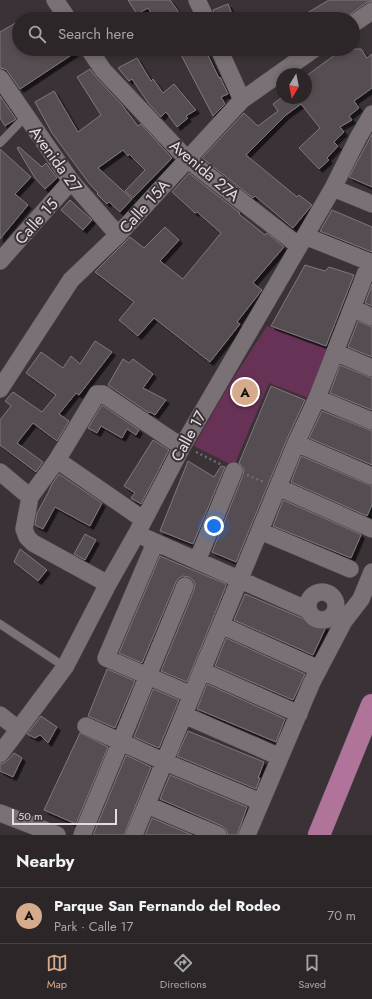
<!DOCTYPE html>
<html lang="en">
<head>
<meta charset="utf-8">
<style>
  :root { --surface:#2c2629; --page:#342e31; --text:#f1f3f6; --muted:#a6a5a8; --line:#484346; --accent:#d6ab8b }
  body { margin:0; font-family:Jost,sans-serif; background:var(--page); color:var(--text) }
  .compass { position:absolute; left:276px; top:68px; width:36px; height:36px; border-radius:50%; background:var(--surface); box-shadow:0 2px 6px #0003; rotate:190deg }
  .scale { position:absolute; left:12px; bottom:10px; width:105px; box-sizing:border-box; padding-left:4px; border:2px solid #e1dcdf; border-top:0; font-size:11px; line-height:14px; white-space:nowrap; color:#e1dcdf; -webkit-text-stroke:3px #3a3237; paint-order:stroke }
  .you { position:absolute; left:214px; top:526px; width:14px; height:14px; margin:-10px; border:3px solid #fff; border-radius:50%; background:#1a73e8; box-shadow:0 0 0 6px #1a73e833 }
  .badge { display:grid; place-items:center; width:26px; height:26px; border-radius:50%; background:var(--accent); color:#111; font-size:13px; font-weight:700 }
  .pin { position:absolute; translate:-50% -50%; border:2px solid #fff; box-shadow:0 1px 4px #0006 }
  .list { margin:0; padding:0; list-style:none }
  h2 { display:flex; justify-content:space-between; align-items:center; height:52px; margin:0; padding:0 16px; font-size:17px }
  h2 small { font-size:13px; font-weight:400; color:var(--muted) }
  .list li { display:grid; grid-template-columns:26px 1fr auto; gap:12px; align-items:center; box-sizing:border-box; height:56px; padding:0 16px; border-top:1px solid var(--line) }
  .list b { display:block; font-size:15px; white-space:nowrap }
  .list p { margin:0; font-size:13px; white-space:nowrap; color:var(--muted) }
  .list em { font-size:13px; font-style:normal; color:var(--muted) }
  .icon { flex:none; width:22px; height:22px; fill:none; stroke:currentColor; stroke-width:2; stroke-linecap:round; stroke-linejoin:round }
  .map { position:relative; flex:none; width:372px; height:835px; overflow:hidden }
  .search { position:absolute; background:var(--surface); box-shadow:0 2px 6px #0003; left:12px; right:12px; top:12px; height:44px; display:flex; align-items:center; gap:10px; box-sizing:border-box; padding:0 14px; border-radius:22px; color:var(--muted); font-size:15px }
  .sheet { height:108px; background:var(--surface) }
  nav { display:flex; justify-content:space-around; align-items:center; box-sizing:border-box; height:56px; border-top:1px solid var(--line); background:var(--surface); font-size:11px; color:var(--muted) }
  nav a { display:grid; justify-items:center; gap:2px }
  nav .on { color:var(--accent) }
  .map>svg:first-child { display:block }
  .green { fill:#683256 }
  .building { fill:#564d52; stroke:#80777c; filter:url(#shadow) }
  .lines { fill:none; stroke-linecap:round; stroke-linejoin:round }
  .lane-casing { stroke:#575055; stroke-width:9 }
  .street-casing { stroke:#575055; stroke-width:18 }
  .highway-casing { stroke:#575055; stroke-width:23 }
  .path { stroke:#70696e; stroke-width:2.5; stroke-dasharray:2 3; stroke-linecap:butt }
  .lane { stroke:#7a7176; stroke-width:8 }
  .street { stroke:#7a7176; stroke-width:17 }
  .highway { stroke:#b0749b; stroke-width:22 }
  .labels { text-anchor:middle; stroke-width:4; stroke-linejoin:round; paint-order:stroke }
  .street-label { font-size:16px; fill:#e1dcdf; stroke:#3a3237 }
</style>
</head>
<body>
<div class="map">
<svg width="372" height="835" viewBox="0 0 372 835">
  <defs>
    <filter id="shadow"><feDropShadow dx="3.5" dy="3.5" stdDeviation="0" flood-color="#0009"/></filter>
  </defs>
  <rect width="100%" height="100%" fill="#3a3237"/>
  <!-- green -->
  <path class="green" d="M267 326 332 351 311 399 269 383 234 466 194 446 229 385Z"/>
  <!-- building -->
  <path class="building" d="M128 0H170L180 14 173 19H155L148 8 137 14Z
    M329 0H372V1L366 3 344 19H297Z
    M228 4 234 19H216L213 10Z
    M19 21V49H79V50L20 89 8 72 5 69 0 68V32Z
    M178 49H205L219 78 220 77 228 94 221 97 225 104 213 116Z
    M343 49H361L367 58 372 54V88L354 101 359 108 349 116 352 120 340 127 344 132 334 142 338 146 327 158 329 160 319 169 299 148 320 128 301 104 286 115 246 155 297 197 299 195 312 205 293 228 255 196 253 198 202 158 244 113 258 126 278 111 273 104 281 98H306V76Z
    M137 58 151 81 153 79 163 93 174 84 196 110 186 116 188 118 177 127 166 112 161 117 149 104 132 79 129 81 118 68Z
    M90 69 96 77 122 105 138 126 141 124 172 158 133 198 125 191 145 170 129 154 128 156 123 150 98 168 132 199 120 212 109 202 107 204 97 194 98 193 88 182 52 133 35 102 54 91 78 132 101 115 77 77Z
    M0 96 16 119 5 126 0 118Z
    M372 134V187L349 177Z
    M19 147 42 167 46 163 57 178 45 189 35 178 17 148Z
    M0 149 31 177 15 194 28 205 0 239Z
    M189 173 240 213 239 214 265 235 267 233 284 247 253 283 262 290 237 322 240 324 210 362 154 318 138 336 119 320 134 302 95 272 130 237 144 248 165 227 179 240 160 261 183 279 221 233 197 212 195 213 172 192Z
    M70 200 92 220 83 230 61 210Z
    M332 210 372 227V252L320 231Z
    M305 265 325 271 329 267 354 275 326 346 271 326Z
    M372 284V306L365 303Z
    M358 321 372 327V357L348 347Z
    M95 341 112 352 79 395 76 393 59 414 69 421 57 441 33 423 17 443 43 462 36 472 0 445V420L11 406 5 401 13 392 42 412 56 395 26 373 41 352 63 368 71 356 80 364Z
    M123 359 129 363 133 359 153 374 143 388 166 400 155 415 150 412 149 413 108 385Z
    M340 365 372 378V410L330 393Z
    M271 386 305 400 287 439 236 562 212 552 243 475 244 469 239 463Z
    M102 405 139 430 136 435 127 429 122 438 101 426 97 433 88 428Z
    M322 411 372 431V465L309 438Z
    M153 440 169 450 141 504 131 498 135 493 124 486Z
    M301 456 372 486V505L367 516 291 482Z
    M188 461 214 477 221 466 225 467 193 544 160 531Z
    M59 474 102 503 90 526 55 507 43 529 35 525 37 513 48 493 52 484Z
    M283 500 360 534 361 535 351 558 273 526Z
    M85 534 96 540 85 560 74 554Z
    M20 549 47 570 38 581 14 562Z
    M160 556 226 584V586L187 682 161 671 194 590 195 584 193 580 189 577 183 576 179 578 176 582 142 663 119 653Z
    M245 594 304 619 326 627 313 655 234 620Z
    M226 638 305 674 293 700 215 666Z
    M107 669 135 681 115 728 88 716Z
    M207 684 285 719 276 742 197 709Z
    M153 689 179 700 159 748 134 737Z
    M41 716 57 727 48 743 40 735 35 738 27 734Z
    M188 731 264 762 258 778H260L256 789 177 756Z
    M80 733 108 747 76 824 44 810Z
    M14 753 22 758 13 777 0 771V764L4 763 8 760Z
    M126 755 151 767 124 835H93Z
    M170 775 247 807 237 835H228L226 829 222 826 160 799Z
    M152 818 192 835H145Z"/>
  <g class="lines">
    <!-- lane casing -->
    <g class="lane-casing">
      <path id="lane" d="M0 143 25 117
        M0 624 65 667"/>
    </g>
    <!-- street casing -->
    <g class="street-casing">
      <path id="street" d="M55 0 68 19
        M197 0 206 19
        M353 24 372 11
        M89 49 103 70 187 159 299 246
        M219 49 242 100
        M0 78 71 181 118 235
        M333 188 372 204
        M305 236 372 263
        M0 261 71 181
        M352 308 372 317
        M335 352 372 368
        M0 389 71 280 118 235 242 100 314 49
        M317 398 372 421
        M296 443 372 476
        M57 460 144 520
        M0 472 30 497
        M278 487 372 529
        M260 531 350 569
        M146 538 308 610
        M155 543 106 658 192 695
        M197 561 234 471
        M108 584 33 543 27 537 24 529 30 497 57 460 97 394H103L173 441 183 445
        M308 606a14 14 0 1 1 28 0a14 14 0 1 1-28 0Z
        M221 625 319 669
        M202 671 299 714
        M0 715 18 729
        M184 715 280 757
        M86 726 165 762 261 802
        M0 754 65 667 108 584 137 533 183 445 333 188 358 138 372 114
        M147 805 218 835
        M0 813 57 835
        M82 835 185 586
        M134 835 296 443 317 398 370 262
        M247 835 312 682 344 621 361 599 372 572"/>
    </g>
    <!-- highway casing -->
    <g class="highway-casing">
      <path id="highway" d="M319 835 372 705"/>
    </g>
    <!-- path -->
    <path class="path" d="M196 452 222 465
      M247 475 264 482"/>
    <!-- lane -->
    <use href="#lane" class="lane"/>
    <!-- street -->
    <use href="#street" class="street"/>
    <!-- highway -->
    <use href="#highway" class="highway"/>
  </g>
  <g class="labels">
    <!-- street labels -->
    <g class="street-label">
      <text transform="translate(56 159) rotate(54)" y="6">Avenida 27</text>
      <text transform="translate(205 170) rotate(40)" y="6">Avenida 27A</text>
      <text transform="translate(144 206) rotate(-48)" y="6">Calle 15A</text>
      <text transform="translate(36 221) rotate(-48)" y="6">Calle 15</text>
      <text transform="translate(188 436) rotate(-61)" y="6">Calle 17</text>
    </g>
  </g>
</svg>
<svg class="compass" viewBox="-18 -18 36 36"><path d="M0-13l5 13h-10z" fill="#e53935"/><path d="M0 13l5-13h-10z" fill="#a6a5a8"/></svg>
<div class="scale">50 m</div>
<div class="you"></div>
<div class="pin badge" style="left:245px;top:392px">A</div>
<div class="search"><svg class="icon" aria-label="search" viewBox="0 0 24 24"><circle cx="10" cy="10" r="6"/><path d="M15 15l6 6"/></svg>Search here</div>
</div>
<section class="sheet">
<h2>Nearby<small></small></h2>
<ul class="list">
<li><span class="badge">A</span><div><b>Parque San Fernando del Rodeo</b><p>Park · Calle 17</p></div><em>70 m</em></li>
</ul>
</section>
<nav>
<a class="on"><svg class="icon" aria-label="map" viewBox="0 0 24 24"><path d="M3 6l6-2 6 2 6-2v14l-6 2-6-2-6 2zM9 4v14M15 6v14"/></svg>Map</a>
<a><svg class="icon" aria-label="directions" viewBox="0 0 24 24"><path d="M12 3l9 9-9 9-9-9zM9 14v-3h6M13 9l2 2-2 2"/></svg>Directions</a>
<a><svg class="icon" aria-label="saved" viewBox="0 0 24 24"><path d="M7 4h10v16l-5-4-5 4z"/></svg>Saved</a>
</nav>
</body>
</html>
